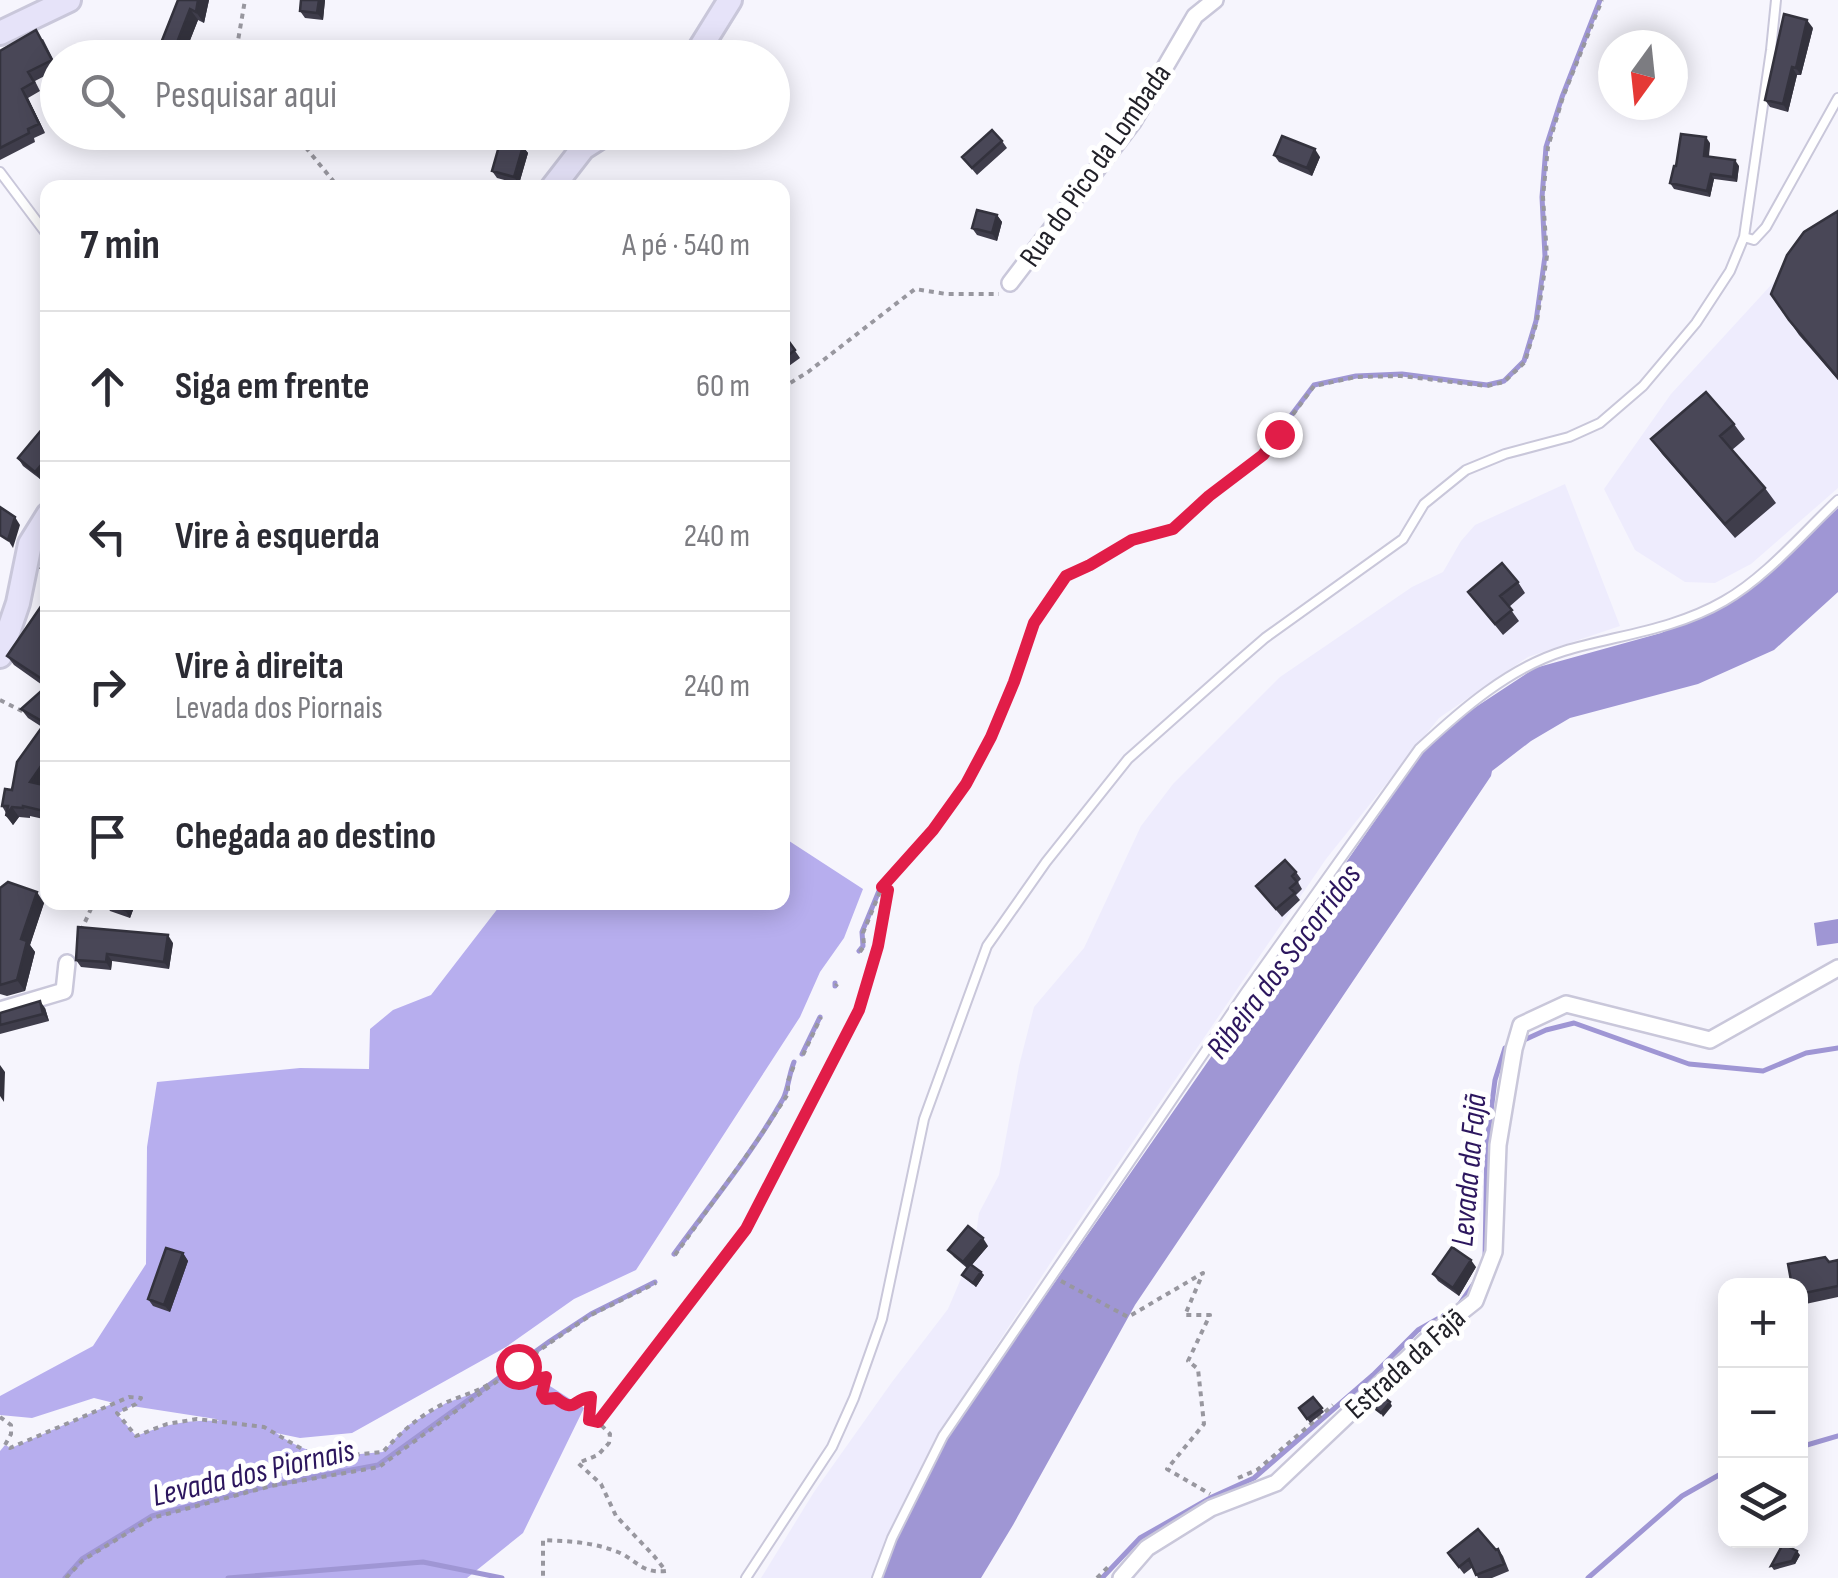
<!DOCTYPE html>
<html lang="pt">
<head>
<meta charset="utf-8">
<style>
  :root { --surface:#fff; --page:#f7f7f7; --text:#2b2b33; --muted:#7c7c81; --line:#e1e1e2 }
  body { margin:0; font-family:"Sofia Sans Condensed",sans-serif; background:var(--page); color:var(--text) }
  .controls { position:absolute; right:30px; bottom:30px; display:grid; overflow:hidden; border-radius:20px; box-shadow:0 5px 25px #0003 }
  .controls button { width:90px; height:90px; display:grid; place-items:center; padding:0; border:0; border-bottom:2px solid var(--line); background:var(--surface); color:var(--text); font:50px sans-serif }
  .compass { position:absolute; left:1598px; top:30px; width:90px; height:90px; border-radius:50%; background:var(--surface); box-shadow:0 5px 25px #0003; rotate:195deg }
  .stop { position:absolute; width:30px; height:30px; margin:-22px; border:8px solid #e11d48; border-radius:50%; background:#fff }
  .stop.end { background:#e11d48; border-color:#fff; box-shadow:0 2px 10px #0008 }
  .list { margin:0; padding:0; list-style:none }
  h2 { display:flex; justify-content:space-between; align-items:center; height:130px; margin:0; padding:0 40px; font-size:42px }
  h2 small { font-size:32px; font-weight:400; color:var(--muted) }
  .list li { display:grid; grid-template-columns:65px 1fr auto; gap:30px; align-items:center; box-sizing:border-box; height:150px; padding:0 40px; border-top:2px solid var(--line) }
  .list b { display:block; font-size:38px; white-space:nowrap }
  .list p { margin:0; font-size:32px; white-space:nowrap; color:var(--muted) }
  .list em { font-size:32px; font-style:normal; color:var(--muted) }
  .icon { flex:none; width:55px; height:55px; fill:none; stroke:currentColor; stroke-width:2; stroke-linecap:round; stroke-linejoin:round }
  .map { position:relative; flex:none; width:1838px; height:1578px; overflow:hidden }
  .search { position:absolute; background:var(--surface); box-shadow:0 5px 25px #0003; left:40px; top:40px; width:750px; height:110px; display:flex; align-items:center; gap:25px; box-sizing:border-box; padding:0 35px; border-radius:55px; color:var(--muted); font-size:38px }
  .panel { position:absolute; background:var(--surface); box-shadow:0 5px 25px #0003; left:40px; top:180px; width:750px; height:730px; border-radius:20px }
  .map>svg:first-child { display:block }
  .built { fill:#eeecfd }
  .forest { fill:#b7aeee; fill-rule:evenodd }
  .water { fill:#9f96d4 }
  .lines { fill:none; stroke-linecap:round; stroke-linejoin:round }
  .stream { stroke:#9f96d4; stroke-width:5 }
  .lane-casing { stroke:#c9c7da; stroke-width:12 }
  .street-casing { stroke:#c9c7da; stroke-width:20 }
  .secondary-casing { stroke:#c9c7da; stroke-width:28 }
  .path { stroke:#98979f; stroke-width:4; stroke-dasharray:5 5; stroke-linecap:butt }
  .lane { stroke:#fff; stroke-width:8 }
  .street { stroke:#fff; stroke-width:15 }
  .secondary { stroke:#e6e3f9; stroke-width:22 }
  .wall { fill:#3f3d4b }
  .shaded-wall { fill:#33323d }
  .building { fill:#494757; stroke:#33323d; stroke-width:2.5 }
  .route { stroke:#e11d48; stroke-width:12 }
  .labels { text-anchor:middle; stroke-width:10; stroke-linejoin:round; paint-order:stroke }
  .street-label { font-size:30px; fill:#222129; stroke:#fff }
  .water-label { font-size:32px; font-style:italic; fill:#2c165e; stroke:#fff }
</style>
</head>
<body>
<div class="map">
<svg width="1838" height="1578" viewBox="0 0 1838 1578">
  <rect width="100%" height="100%" fill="#f6f5fd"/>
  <!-- built -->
  <path class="built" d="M1838 212V488L1751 564 1715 583 1685 582 1635 550 1604 489 1671 394Z
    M1565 484 1620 626 1528 657 1439 718 1326 859 1055 1256 934 1441 887 1537 872 1578H761L814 1492 892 1382 948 1309 974 1248 979 1213 999 1175 1019 1066 1034 1007 1084 948 1141 826 1173 784 1280 677 1412 587 1443 572 1461 541 1475 525Z"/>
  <!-- forest -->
  <path class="forest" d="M783 837 863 889 844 938 820 972 800 1017 636 1270 574 1299 506 1347 352 1433 300 1438 276 1433C315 1460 337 1456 383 1452L407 1426 446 1403 474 1393 519 1366 584 1408 523 1533 467 1578H0V1451L5 1445 11 1448 25 1442 114 1403 94 1398 32 1418 0 1415V1396L93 1346 146 1264 147 1147 157 1082 300 1068 369 1069 370 1029 393 1010 431 995 502 903 782 902ZM132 1406 216 1419 219 1421C185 1420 168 1424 136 1436L117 1414Z"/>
  <!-- water -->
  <path class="water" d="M1838 508V592L1774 650 1698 684 1570 718 1531 741 1492 771 1491 776 1135 1305 1013 1525 981 1578H882L896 1539 946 1439 1424 750 1453 722 1535 668 1661 633 1724 605 1764 577Z
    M1838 919V943L1817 946 1814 923Z"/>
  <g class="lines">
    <!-- stream -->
    <path class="stream" d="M859 951 863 946 862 932 881 886 932 830 964 783 990 737 1012 682 1032 623 1065 575 1089 564 1131 539 1172 528 1208 495 1262 454 1314 385 1356 376 1402 374 1487 385 1504 381 1524 361 1536 321 1545 256 1542 197 1546 147 1562 97 1600 0
      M835 986V983
      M1522 1041 1546 1030 1574 1023 1689 1064 1763 1071 1806 1053 1838 1048
      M802 1054 820 1017
      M674 1254C711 1203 752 1154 783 1099 788 1090 789 1074 794 1062
      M1485 1258 1487 1142 1495 1080 1505 1048 1512 1045
      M1800 1447 1838 1436
      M65 1578 82 1559 152 1516 271 1485 378 1465 550 1341 591 1314 655 1282
      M228 1578 423 1562 502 1578
      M1102 1578 1140 1538 1212 1497 1254 1478 1373 1375 1418 1330 1457 1308 1475 1282
      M1588 1578 1682 1496 1726 1471"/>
    <!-- lane casing -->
    <g class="lane-casing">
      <path id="lane" d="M0 172 48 236
        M1744 237 1754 240 1766 227 1838 98
        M746 1578 832 1447 854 1398 882 1319 924 1119 987 946 1046 862 1128 759 1235 664 1265 638 1403 539 1424 504 1466 470 1505 454 1569 437 1600 423 1643 386 1696 323 1730 271 1744 237 1771 50 1776 0
        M877 1578 892 1538 943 1436 1245 993 1419 749C1461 710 1509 668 1564 651 1618 635 1674 630 1724 601 1765 578 1803 533 1838 500"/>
    </g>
    <!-- street casing -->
    <g class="street-casing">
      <path id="street" d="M1010 283 1133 122 1195 16 1215 0
        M0 1010 64 991 67 963
        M1121 1578 1147 1548 1211 1508 1276 1483 1432 1335 1475 1301 1494 1252 1498 1145 1514 1049 1521 1025 1566 1004 1710 1040 1838 968"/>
    </g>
    <!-- secondary casing -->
    <g class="secondary-casing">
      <path id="secondary" d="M0 33 69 0
        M694 58 730 0
        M552 188 583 148 608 132
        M0 656 18 603 30 544 48 515"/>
    </g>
    <!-- path -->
    <path class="path" d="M235 58 245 0
      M293 132 339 188
      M388 188 396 183 395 188
      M782 388 808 372 915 289 946 294H999
      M0 700 24 712 26 710
      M81 931 94 902
      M860 952 864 946 863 933 882 887 933 831 965 784 991 737 1014 682 1034 623 1066 576 1132 540 1173 529 1209 496 1263 455 1314 386 1356 377 1401 376 1487 386 1504 382 1525 362 1537 321 1547 256 1543 197 1548 147 1563 97 1602 0
      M836 986 837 984
      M803 1055 821 1017
      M675 1255 757 1141 788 1094V1081L795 1063
      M1061 1281 1128 1317 1203 1273 1185 1315H1210L1188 1361 1198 1369 1204 1424 1167 1469 1210 1494
      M519 1366 522 1380 529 1381 546 1377 542 1394 545 1399 556 1398C575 1414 572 1399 591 1397L589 1421 598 1422 610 1434 609 1443 598 1455 578 1463 601 1484 616 1516 654 1556 666 1571C640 1574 636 1558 615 1551 592 1542 567 1541 543 1540V1578
      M0 1417 11 1425V1434L5 1445 10 1448 129 1397 141 1398 136 1404 117 1413 136 1436 167 1424 197 1419 264 1427 309 1453 342 1456 383 1452C401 1432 420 1415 445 1403 460 1396 475 1393 489 1384
      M598 1422 747 1229 859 1010 879 946 889 890 882 887
      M1238 1478 1257 1470 1333 1405
      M66 1578 83 1560 152 1518 271 1486 379 1467 551 1342 591 1315 656 1283
      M1097 1578 1108 1567"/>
    <!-- lane -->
    <use href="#lane" class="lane"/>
    <!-- street -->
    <use href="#street" class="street"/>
    <!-- secondary -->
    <use href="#secondary" class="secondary"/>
  </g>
  <!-- wall -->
  <path class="wall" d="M178 0H209L204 23 198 20 183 58H160L157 53Z
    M325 0 323 20 305 18 300 11Z
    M1813 28 1801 75H1797L1788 112 1770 107 1765 100Z
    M43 39 58 69 35 81 40 91 28 98 45 133 34 138 35 142 0 160V51Z
    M527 140 524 148 528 153 519 184 497 178 492 171Z
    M1002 141 1007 148 977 175 962 157Z
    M1710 143 1709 157 1739 166 1737 182 1714 179 1710 197 1674 189 1670 183 1676 166Z
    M1274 155 1320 157 1312 176 1279 162Z
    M1838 211V380L1799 335 1771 294Z
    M997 215 1002 222 997 241 977 235 972 228Z
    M787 339 800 358 782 371V343Z
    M1734 424 1745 439 1732 450 1765 488 1776 503 1735 538 1662 454 1651 439Z
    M48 431V472L40 479 23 466 18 458Z
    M1518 582 1525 593 1509 607 1519 621 1503 635 1468 592Z
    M48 596V775L41 785 48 786V820L30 816V818L19 817 13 825 2 806 42 727 28 718 21 709 45 687 14 665 7 656Z
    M1296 872 1301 879 1298 882 1302 889 1296 895 1300 900 1282 917 1256 886Z
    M0 888 44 903 30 945 35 952 25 991 7 996 0 994Z
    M136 902 130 918 110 911 105 903Z
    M173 943 169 969 112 961 111 970 81 967 76 960Z
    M45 1008 49 1021 0 1034V1013Z
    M988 1246 972 1265 984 1275 976 1287 965 1278 962 1275 967 1268 954 1257 948 1250Z
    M183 1253 188 1261 170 1312 153 1306 148 1299Z
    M1838 1260V1297L1801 1305 1800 1286 1829 1262Z
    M1476 1267 1459 1296 1438 1281 1433 1274Z
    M1313 1397 1324 1412 1310 1423 1299 1408Z
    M1498 1549 1503 1556 1509 1571 1492 1578H1478L1473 1567 1464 1574 1448 1553Z
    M1800 1555 1795 1564 1774 1570 1771 1566Z"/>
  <!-- shaded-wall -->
  <path class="shaded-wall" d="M198 0H209L204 23 196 12Z
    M319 0H325L323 20 317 13Z
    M190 9 198 20 183 58H171Z
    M1807 20 1813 28 1801 75 1796 68Z
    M1792 67 1797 75 1788 112 1783 104Z
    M22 89 28 98 45 133 39 124Z
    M521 133 527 140 524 148 528 153 519 184 514 177 518 144Z
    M1706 137 1710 143 1708 162 1704 156Z
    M1315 149 1320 157 1312 176 1307 168Z
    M1735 160 1739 166 1737 182 1733 177Z
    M1711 174 1714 179 1710 197 1707 191Z
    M997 215 1002 222 997 241 992 233Z
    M42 464 47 471 40 479 35 472Z
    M15 517 20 525 13 548 8 540Z
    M48 756V775L36 791 30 782Z
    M12 807 19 817 13 825 6 816Z
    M37 892 44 903 30 945 35 952 25 991 17 980 21 939Z
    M128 902H136L130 918 125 910Z
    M168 935 173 943 169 969 164 962Z
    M107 954 112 961 111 970 106 962Z
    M40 1001 45 1008 49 1021 43 1014Z
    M0 1065 5 1072 4 1102 0 1096Z
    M983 1238 988 1246 968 1269 963 1262Z
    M183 1253 188 1261 170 1312 164 1305Z
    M1471 1260 1476 1267 1459 1296 1453 1288Z
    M981 1272 984 1275 976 1287 973 1283Z
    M1390 1402 1392 1406 1383 1417 1381 1413Z
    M1797 1551 1800 1555 1795 1564 1792 1561Z"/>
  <!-- building -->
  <path class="building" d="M178 0H198L196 12 190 9 171 58H169L157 53Z
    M301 0H319L317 13 300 11Z
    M1784 14 1807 20 1796 68 1792 67 1783 104 1765 100Z
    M36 30 52 60 28 72 34 82 22 89 39 124 28 129 29 133 0 148V51Z
    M546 44 564 50 562 58H542Z
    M992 130 1002 141 972 168 962 157Z
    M503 132 521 133 518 144 523 146 514 177 492 171Z
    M1681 134 1706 137 1704 156 1735 160 1733 177 1711 174 1707 191 1670 183 1674 166H1676Z
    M1282 136 1315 149 1307 168 1274 155Z
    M977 210 997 215 992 233 972 228Z
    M1838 211V378L1789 320 1771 294 1787 255 1804 232Z
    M787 339 795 350 782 360V343Z
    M1706 392 1734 424 1720 436 1765 488 1725 524 1651 439Z
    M43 428 48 431V466L46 467 42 464 35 472 18 458Z
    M0 507 15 517 8 540 0 535Z
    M48 560V573L41 568Z
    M1502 563 1518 582 1500 596 1512 610 1495 624 1468 592Z
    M48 596V683L7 656Z
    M48 685V756L30 782 48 786V812L23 806V808L12 807 6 816 8 806H2L5 789 12 790 17 762 45 723 21 709Z
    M1285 860 1296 872 1292 876 1297 882 1290 888 1295 893 1276 909 1256 886Z
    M8 882 37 892 21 939 27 941 17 980 0 985V888Z
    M105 902H128L125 910Z
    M78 927 168 935 164 962 107 954 106 962 76 960Z
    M40 1001 43 1014 0 1025V1013Z
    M968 1226 983 1238 963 1262 948 1250Z
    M1452 1247 1471 1260 1453 1288 1433 1274Z
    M166 1248 183 1253 164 1305 148 1299Z
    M1825 1257 1829 1262 1838 1260V1286L1800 1294V1286H1792L1788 1264Z
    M970 1264 981 1272 973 1283 962 1275Z
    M1380 1394 1390 1402 1381 1413 1369 1404Z
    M1313 1397 1322 1408 1307 1419 1299 1408Z
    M1478 1529 1496 1550 1498 1549 1504 1564 1476 1575 1469 1559 1459 1567 1448 1553Z
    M1783 1544 1797 1551 1792 1561 1771 1566Z"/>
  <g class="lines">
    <!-- route -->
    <path class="route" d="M518 1366 522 1380 528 1381 546 1377 542 1394 545 1399 556 1398C576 1414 572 1399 591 1397L589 1420 598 1422 746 1229 859 1010 878 946 888 890 882 887 933 830 966 784 991 737 1014 682 1034 623 1066 576 1090 565 1132 540 1173 529 1209 496 1263 455 1279 434"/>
  </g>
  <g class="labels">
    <!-- street labels -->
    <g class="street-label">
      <text transform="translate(1095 165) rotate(-55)" y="10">Rua do Pico da Lombada</text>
      <text transform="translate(1405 1363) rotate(-42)" y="10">Estrada da Fajã</text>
    </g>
    <!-- water labels -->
    <g class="water-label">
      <text transform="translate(1283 961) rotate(-53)" y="11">Ribeira dos Socorridos</text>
      <text transform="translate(1468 1170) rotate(-85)" y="11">Levada da Fajã</text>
      <text transform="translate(253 1472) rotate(-13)" y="11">Levada dos Piornais</text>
    </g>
  </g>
</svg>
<div class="controls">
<button>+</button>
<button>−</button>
<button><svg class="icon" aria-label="layers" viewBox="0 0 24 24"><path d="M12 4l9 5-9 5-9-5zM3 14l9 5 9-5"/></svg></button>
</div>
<svg class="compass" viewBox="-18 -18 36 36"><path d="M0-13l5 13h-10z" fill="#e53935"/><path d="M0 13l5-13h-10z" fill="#7c7c81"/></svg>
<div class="stop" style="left:518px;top:1366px"></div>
<div class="stop end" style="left:1279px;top:434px"></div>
<div class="search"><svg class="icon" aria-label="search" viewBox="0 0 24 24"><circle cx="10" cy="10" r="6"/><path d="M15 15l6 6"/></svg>Pesquisar aqui</div>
<section class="panel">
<h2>7 min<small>A pé · 540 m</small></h2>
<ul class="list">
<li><svg class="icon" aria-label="ahead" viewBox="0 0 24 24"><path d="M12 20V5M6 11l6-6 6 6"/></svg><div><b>Siga em frente</b></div><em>60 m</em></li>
<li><svg class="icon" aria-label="left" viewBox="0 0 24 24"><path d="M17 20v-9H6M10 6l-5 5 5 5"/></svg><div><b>Vire à esquerda</b></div><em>240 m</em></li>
<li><svg class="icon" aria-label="right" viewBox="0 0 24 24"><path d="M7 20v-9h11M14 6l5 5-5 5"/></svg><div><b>Vire à direita</b><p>Levada dos Piornais</p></div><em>240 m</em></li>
<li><svg class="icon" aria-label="arrive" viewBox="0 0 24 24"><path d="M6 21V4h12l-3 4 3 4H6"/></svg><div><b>Chegada ao destino</b></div></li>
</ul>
</section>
</div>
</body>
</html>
